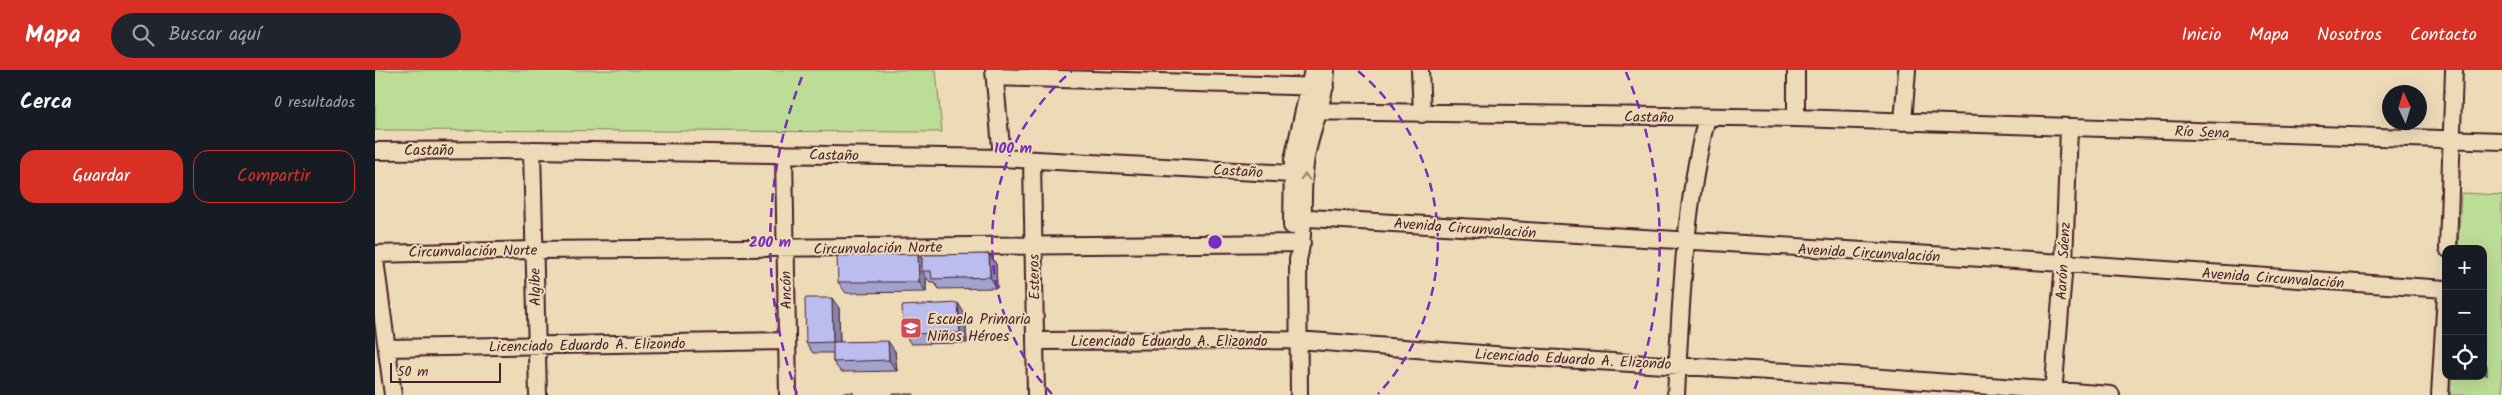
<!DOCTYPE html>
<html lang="es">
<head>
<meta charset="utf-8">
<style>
  :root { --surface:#171b24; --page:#20242c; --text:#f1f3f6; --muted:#9ea1a6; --line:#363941; --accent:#d93025 }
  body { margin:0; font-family:Kalam,sans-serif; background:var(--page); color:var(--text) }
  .controls { position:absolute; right:15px; bottom:15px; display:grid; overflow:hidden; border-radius:10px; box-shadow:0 5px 20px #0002 }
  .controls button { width:45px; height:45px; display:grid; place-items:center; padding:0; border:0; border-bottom:1px solid var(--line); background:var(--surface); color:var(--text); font:25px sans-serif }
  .compass { position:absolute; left:2007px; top:15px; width:45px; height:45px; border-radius:50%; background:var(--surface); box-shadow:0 5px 20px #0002; rotate:356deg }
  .scale { position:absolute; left:15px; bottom:12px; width:111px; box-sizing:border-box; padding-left:5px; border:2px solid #4a1f2b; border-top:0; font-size:14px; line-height:18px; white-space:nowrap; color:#4a1f2b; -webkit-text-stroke:4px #eddbb8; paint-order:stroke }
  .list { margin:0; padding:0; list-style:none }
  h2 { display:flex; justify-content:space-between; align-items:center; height:65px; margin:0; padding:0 20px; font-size:21px }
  h2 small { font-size:16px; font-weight:400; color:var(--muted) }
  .actions { display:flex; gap:10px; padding:15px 20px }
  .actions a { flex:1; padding:11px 0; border:1px solid var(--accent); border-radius:15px; text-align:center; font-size:18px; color:var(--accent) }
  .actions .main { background:var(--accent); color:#fff }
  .icon { flex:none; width:28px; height:28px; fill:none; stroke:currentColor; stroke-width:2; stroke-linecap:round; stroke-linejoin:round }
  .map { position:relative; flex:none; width:2127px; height:325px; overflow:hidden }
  header { display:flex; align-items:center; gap:30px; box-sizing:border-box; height:70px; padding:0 25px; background:var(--accent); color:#fff }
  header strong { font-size:24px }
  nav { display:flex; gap:28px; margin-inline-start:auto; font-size:18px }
  .search { width:350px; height:45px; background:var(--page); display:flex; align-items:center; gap:12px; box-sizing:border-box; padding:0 18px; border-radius:28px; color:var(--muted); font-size:19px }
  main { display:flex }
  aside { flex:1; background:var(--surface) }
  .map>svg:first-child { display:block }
  .green { fill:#bcdd96; stroke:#837e60 }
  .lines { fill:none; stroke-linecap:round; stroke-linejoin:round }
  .minor-casing { stroke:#4a1f2b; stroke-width:20 }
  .minor { stroke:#eddbb8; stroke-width:16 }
  .wall { fill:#a1a3ce; stroke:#4a1f2b }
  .shaded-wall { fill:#8384a7; stroke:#4a1f2b }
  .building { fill:#bbbdef; stroke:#4a1f2b }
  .oneway { stroke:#9c7d72 }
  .ring { fill:none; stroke:#7b2cbf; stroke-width:2.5; stroke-dasharray:9 6 }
  .labels { text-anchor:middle; stroke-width:4; stroke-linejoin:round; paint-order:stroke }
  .street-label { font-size:15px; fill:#4a1f2b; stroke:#eddbb8 }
  .poi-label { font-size:15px; fill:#4a1f2b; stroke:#eddbb8; text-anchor:start }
  .centre { fill:#7b2cbf; stroke:#eddbb8; stroke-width:2.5 }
  .ring-label { font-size:15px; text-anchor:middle; font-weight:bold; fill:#7b2cbf; stroke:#eddbb8; stroke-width:4; stroke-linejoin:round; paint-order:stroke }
</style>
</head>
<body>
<header>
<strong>Mapa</strong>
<div class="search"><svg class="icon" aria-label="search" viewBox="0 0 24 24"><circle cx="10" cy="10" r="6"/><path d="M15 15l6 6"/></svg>Buscar aquí</div>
<nav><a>Inicio</a><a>Mapa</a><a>Nosotros</a><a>Contacto</a></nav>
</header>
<main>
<aside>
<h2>Cerca<small>0 resultados</small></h2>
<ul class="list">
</ul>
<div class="actions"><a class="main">Guardar</a><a>Compartir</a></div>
</aside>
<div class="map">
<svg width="2127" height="325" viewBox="0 0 2127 325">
  <rect width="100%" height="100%" fill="#eddbb8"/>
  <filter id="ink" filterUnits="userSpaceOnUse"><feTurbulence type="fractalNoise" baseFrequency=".02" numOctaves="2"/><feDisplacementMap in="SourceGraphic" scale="10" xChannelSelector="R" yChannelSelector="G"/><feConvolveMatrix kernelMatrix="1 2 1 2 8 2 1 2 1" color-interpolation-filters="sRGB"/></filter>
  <g filter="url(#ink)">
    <!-- green -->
    <path class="green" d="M0 0H561L567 62 0 60Z
      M2086 123 2127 125V325H2075L2076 306H2108V179H2083Z"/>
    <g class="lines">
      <!-- minor casing -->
      <g class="minor-casing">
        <path id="minor" d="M619 0 627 88
          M1045 0 1047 44
          M620 7 950 17
          M930 41 1421 48 2127 71
          M1421 48V0
          M1528 52 1532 0
          M157 80 163 325
          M0 81 157 80 627 88 917 104
          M409 84 413 325
          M657 90 661 325
          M917 147 1689 193 2071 219
          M917 156 918 90 938 0
          M2073 179 2079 0
          M0 184 160 180 927 173
          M0 190 18 325
          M660 271 923 270 1133 286 1482 306 1736 325
          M12 278 411 271
          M924 325 923 190C932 155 924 118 932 82 938 54 950 29 951 0
          M1301 325C1306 232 1309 138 1332 47
          M1678 325 1689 193 1694 58
          M2065 325 2071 224"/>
      </g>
      <!-- minor -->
      <use href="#minor" class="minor"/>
    </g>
    <!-- wall -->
    <path class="wall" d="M543 184 547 189 614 184 621 194 622 218 564 219 559 212H555L551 207V222L471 223 463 212Z
      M464 238 465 272 520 281 522 301 466 302 458 292V283H438L431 273Z
      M590 244 592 273 536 274 529 264Z"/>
    <!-- shaded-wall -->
    <path class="shaded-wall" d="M543 184 551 194 547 201 551 207V222L544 212Z
      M614 184 621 194 622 218 615 207Z
      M457 228 464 238 465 283 458 272Z
      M583 233 590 244 592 273 585 263Z
      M513 271 520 281 522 301 514 290Z
      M2109 292 2112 296V306L2109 302Z"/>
    <!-- building -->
    <path class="building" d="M543 184 544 212H463L462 186Z
      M614 184 615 207 557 209 556 201H547V185Z
      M430 228H457L458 272 431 273Z
      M583 233 585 263 529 264 527 236Z
      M513 271 514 290 458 292V272Z
      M478 322V325H467V323Z
      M518 324H539V325H518Z"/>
    <!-- one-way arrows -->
    <defs><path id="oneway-chevron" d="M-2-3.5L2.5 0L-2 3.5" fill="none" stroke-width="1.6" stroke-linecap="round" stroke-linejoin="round" transform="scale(1.25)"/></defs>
    <use class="oneway" href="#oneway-chevron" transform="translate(930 107) rotate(-88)"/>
  </g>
  <!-- distance rings -->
  <g class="ring">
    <path d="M677 324A223 223 0 0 1 697 1M983 1A223 223 0 0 1 1003 324"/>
    <path d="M422 324A445 445 0 0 1 429 2M1251 2A445 445 0 0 1 1258 324"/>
  </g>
  <!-- icons -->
  <defs>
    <g id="school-square" transform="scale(1.125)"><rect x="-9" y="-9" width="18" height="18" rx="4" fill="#d1495b" stroke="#eddbb8"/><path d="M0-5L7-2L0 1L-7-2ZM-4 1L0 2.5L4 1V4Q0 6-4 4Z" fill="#fff"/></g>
  </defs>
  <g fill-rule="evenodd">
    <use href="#school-square" x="536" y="258"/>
  </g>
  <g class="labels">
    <!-- street labels -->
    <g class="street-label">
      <text transform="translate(1274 47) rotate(1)" y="5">Castaño</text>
      <text transform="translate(1827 62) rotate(2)" y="5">Río Sena</text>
      <text x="54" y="85">Castaño</text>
      <text transform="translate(459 85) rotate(1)" y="5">Castaño</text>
      <text transform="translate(863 101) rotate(3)" y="5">Castaño</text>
      <text transform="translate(1090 158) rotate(4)" y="5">Avenida Circunvalación</text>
      <text transform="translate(503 178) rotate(-1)" y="5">Circunvalación Norte</text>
      <text transform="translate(98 181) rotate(-1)" y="5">Circunvalación Norte</text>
      <text transform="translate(1494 183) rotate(3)" y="5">Avenida Circunvalación</text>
      <text transform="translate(1688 191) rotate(-87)" y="5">Aarón Sáenz</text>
      <text transform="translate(659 207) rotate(-91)" y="5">Esteros</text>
      <text transform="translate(1898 208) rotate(4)" y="5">Avenida Circunvalación</text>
      <text transform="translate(160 217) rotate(-91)" y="5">Algibe</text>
      <text transform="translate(411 220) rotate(-91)" y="5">Ancón</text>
      <text x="794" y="276">Licenciado Eduardo A. Elizondo</text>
      <text transform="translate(212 275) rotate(-1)" y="5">Licenciado Eduardo A. Elizondo</text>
      <text transform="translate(1198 289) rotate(3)" y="5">Licenciado Eduardo A. Elizondo</text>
    </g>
    <!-- poi labels -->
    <g class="poi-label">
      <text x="552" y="254">Escuela Primaria<tspan x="552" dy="17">Niños Héroes</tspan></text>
    </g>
  </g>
  <circle cx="840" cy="172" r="8" class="centre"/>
  <g class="ring-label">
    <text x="638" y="83">100 m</text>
    <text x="395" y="177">200 m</text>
  </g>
</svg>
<div class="controls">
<button>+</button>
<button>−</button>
<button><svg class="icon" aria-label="locate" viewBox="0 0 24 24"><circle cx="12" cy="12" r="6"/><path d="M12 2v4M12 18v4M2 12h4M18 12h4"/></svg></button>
</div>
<svg class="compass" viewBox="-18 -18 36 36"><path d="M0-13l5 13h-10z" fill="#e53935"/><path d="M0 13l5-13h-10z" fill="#9ea1a6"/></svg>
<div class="scale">50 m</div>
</div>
</main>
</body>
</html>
